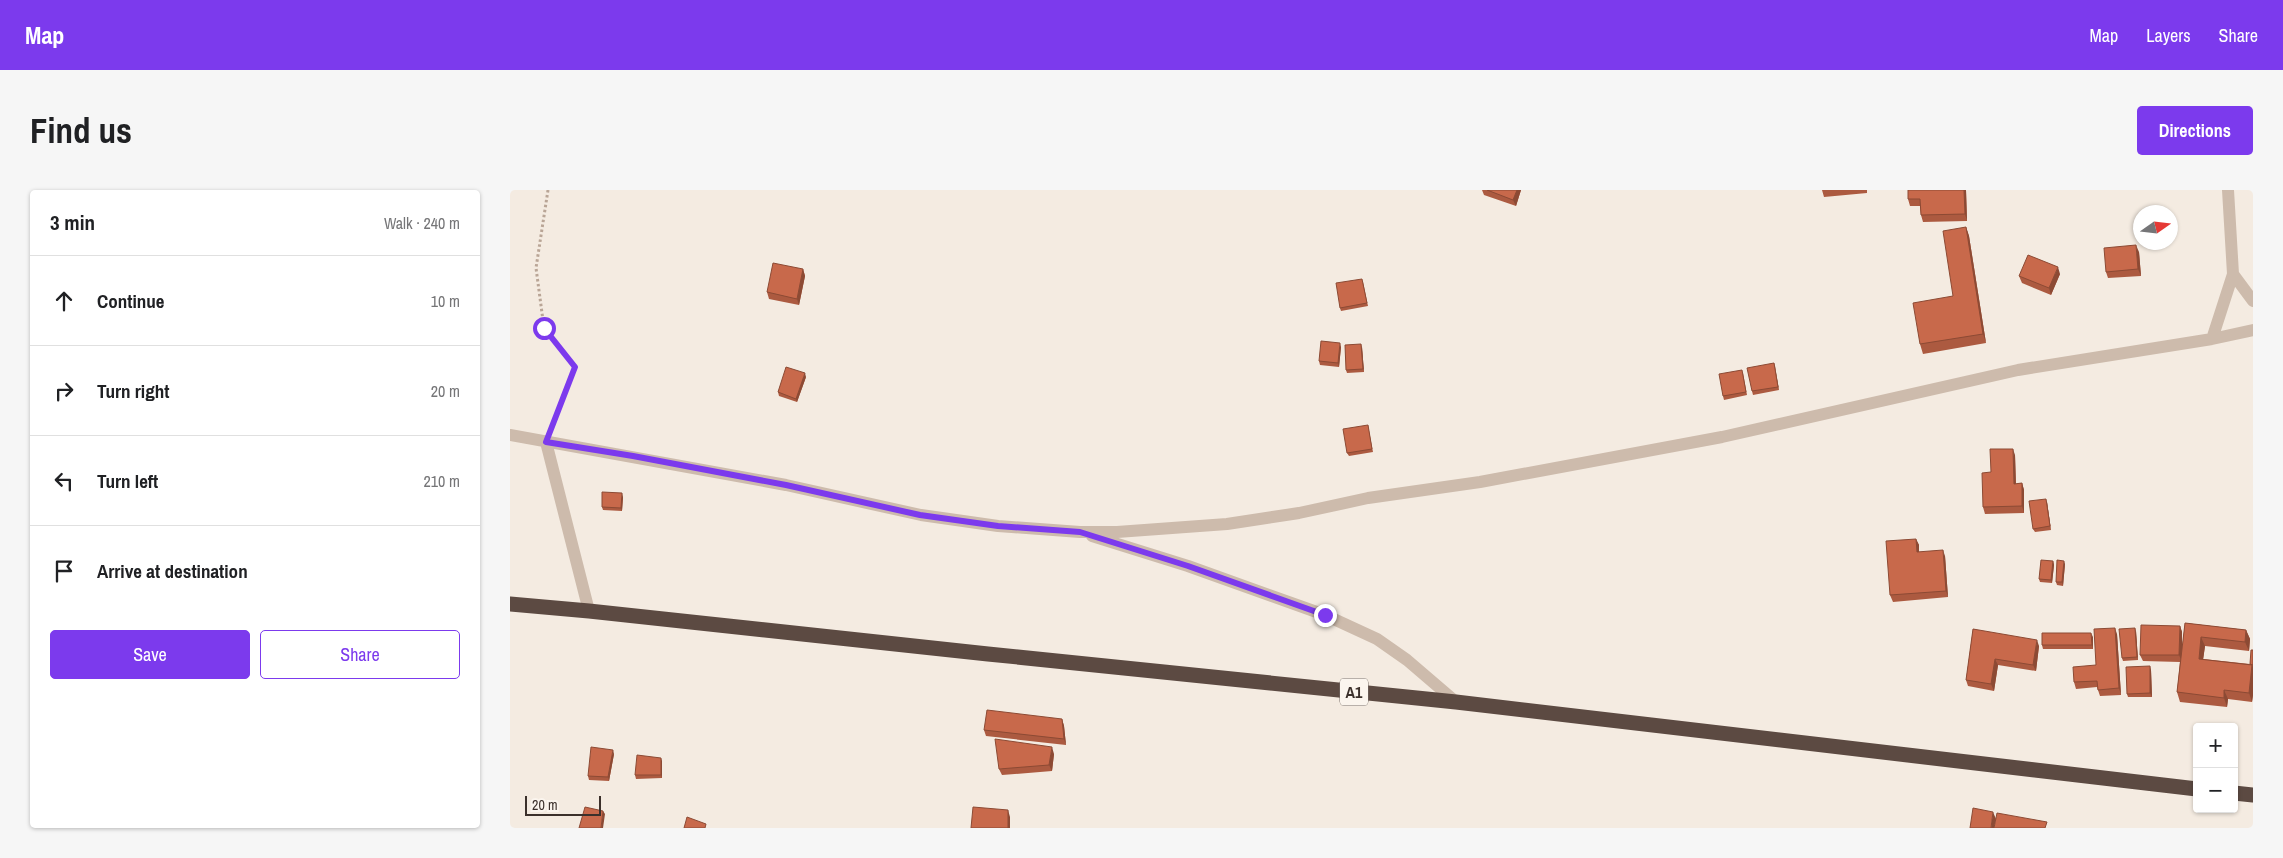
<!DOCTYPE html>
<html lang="en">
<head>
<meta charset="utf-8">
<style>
  :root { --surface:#fff; --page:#f6f6f6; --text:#202124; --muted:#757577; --line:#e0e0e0; --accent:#7c3aed }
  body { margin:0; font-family:"Archivo Narrow",sans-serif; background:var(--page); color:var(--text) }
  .controls { position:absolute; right:15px; bottom:15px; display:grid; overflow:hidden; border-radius:5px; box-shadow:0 1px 4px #0004 }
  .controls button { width:45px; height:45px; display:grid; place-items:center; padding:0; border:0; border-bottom:1px solid var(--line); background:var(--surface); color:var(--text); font:25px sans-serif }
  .compass { position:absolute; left:1623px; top:15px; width:45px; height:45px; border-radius:50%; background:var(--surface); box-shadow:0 1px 4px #0004; rotate:76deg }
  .scale { position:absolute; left:15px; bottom:12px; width:76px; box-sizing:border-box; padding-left:5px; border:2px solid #3b302b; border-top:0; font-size:14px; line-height:18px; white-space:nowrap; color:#3b302b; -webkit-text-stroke:4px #fbf5ee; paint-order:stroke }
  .stop { position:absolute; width:15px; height:15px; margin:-11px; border:4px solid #7c3aed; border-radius:50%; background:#fff }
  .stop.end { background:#7c3aed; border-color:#fff; box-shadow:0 1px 5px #0008 }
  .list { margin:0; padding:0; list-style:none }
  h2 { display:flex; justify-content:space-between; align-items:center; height:65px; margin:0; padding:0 20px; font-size:21px }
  h2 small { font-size:16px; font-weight:400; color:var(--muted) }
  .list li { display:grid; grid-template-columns:32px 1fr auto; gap:15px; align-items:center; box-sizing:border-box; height:90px; padding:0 20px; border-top:1px solid var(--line) }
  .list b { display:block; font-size:19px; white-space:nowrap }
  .list em { font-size:16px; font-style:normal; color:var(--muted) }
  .actions { display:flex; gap:10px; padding:15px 20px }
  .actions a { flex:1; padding:11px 0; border:1px solid var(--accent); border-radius:5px; text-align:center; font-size:18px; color:var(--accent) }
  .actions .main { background:var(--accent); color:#fff }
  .icon { flex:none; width:28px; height:28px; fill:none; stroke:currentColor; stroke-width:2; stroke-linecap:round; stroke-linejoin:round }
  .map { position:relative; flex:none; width:1743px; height:638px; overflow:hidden; border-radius:5px }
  header { display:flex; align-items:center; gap:30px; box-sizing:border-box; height:70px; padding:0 25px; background:var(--accent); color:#fff }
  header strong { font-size:24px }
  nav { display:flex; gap:28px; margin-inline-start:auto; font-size:18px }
  .intro { display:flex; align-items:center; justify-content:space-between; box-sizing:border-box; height:120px; padding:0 30px }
  h1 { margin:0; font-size:35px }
  .button { padding:12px 22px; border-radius:5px; background:var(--accent); color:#fff; font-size:18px; font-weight:700 }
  main { display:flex; gap:30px; padding:0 30px }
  aside { flex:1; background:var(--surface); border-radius:5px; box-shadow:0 1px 4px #0004 }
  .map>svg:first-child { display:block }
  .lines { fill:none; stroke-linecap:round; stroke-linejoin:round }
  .path { stroke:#b9a596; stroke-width:3; stroke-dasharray:2.5 2.5; stroke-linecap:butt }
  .minor { stroke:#cdbbac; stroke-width:12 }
  .highway { stroke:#5c4a42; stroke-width:15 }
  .wall { fill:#ac5a40 }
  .shaded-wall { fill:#8c4a34 }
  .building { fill:#c8694b; stroke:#8c4a34 }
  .route { stroke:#7c3aed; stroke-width:6 }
  .labels { text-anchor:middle; stroke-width:4; stroke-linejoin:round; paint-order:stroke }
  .shield { fill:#fbf5ee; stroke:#756b66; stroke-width:1 }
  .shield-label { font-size:16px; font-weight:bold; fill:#3b302b }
</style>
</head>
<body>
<header>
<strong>Map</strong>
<nav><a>Map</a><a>Layers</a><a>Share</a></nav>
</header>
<div class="intro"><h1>Find us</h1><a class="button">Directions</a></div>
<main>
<aside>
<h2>3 min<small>Walk · 240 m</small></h2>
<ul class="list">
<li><svg class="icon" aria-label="ahead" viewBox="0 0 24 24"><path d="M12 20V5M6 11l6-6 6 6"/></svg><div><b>Continue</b></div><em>10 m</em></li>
<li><svg class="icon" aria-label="right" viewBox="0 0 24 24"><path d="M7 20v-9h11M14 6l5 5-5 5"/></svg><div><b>Turn right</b></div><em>20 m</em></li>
<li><svg class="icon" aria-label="left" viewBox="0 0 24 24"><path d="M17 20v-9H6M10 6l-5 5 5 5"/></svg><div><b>Turn left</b></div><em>210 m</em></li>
<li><svg class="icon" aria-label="arrive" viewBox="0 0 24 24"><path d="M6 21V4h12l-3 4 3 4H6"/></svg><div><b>Arrive at destination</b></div></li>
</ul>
<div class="actions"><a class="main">Save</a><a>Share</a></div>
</aside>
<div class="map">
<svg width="1743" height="638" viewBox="0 0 1743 638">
  <rect width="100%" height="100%" fill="#f4ebe1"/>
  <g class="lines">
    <!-- path -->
    <path class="path" d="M38 0 26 78 34 138 65 177 42 235"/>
    <!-- minor -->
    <path class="minor" d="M1718 0 1723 84 1743 111
      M1702 149 1723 84
      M0 245 276 295 411 325 488 336 570 342H607L717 334 789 323 858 308 970 292 1212 247 1508 180 1702 149 1743 140
      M36 252 79 421
      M582 346 678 376 815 425 867 449 897 470 946 512"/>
    <!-- highway -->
    <path class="highway" d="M0 414 79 421 478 464 946 512 1687 599
      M1724 603 1743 605"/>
  </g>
  <!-- wall -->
  <path class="wall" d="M972 0H1011L1006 16 974 5Z
    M1312 0H1357V3L1314 7Z
    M1398 0H1456L1457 31 1413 32 1411 25 1410 16H1400L1398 9Z
    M1456 37 1459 46 1476 153 1413 164 1410 154 1443 106Z
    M1629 62 1631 86 1598 88 1596 82Z
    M293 79 295 86 289 115 259 109 257 102Z
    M1550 84 1541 105 1512 93 1509 86Z
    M853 92 858 116 831 121 830 118Z
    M831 157 829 177 810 175 809 171Z
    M852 157 854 182 837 183 836 180Z
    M1264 173 1269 200 1243 205 1242 201Z
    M1233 183 1237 205 1214 210 1213 206Z
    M296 187 287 212 269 206 268 202Z
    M858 235 863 262 839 266 837 263Z
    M1505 265 1506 294 1512 293 1514 300V323L1475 324 1473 317 1481 282Z
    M113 307 112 321 93 320 92 317Z
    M1537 312 1541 340 1525 342 1523 339Z
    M1406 349 1409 355V362L1435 366 1438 407 1383 412 1380 405Z
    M1543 371 1544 375 1542 393 1530 392 1529 389Z
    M1555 374 1553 396 1547 395 1546 392Z
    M1675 433 1736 440 1740 449 1739 461 1695 456 1693 469 1740 474 1743 460V505L1742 512 1718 509 1717 517 1670 512 1667 502 1670 472 1633 471 1630 465 1670 436 1672 442V459Z
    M1463 439 1529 456 1526 481 1488 475 1484 501 1458 496 1456 490Z
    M1626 441 1628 470 1613 471 1612 468Z
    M1607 444 1611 505 1590 506 1587 497 1566 499 1564 492 1586 475Z
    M1583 447V459H1533L1532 455Z
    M1641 480 1642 507H1618L1617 504Z
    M552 529 554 536 556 555 476 546 474 540Z
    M104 564 99 591 79 590 78 586Z
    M544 564 542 581 492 585 489 579Z
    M152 571V588L126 589 125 585Z"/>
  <!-- shaded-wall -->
  <path class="shaded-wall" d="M1007 0H1011L1006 16 1003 10Z
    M1454 0H1456L1457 31 1455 24Z
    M1456 37 1459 46 1476 153 1473 144Z
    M1626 55 1629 62 1631 86 1628 79Z
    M1548 77 1550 84 1541 105 1539 98Z
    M293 79 295 86 289 115 287 109Z
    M830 153 831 157 829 177 828 173Z
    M851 154 852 157 854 182 853 179Z
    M1264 173 1265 176 1269 200 1268 197Z
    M295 183 296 187 287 212 286 209Z
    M1503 259 1505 265 1506 300 1504 294Z
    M1512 293 1514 300V323L1512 316Z
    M112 303 113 307 112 321 111 318Z
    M1536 309 1537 312 1541 340 1540 336Z
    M1406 349 1409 355V368L1407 362Z
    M1433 360 1435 366 1438 407 1436 401Z
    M1543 371 1544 375 1542 393 1541 390Z
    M1554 371 1555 374 1553 396 1552 392Z
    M1670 436 1672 442V472L1669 465Z
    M1605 438 1607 444 1611 505 1609 498Z
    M1625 438 1626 441 1628 470 1627 467Z
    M1736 440 1740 449 1739 461 1735 452Z
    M1581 443 1583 447V459L1582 455Z
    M1691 447 1695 456 1692 478 1689 469Z
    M1527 450 1529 456 1526 481 1523 475Z
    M1485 469 1488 475 1484 501 1481 494Z
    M1742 475 1743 477V505L1742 512 1739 503Z
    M1640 476 1641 480 1642 507 1640 503Z
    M1714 500 1718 509 1717 517 1714 508Z
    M552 529 554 536 556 555 554 549Z
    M542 557 544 564 542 581 539 575Z
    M103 560 104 564 99 591 98 587Z
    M151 568 152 571V588L151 585Z
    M498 620 500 627V638H498Z
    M93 621 95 624 93 638H91Z
    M1483 622 1486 629 1484 638H1481Z"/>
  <!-- building -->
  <path class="building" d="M977 0H1007L1003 10Z
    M1398 0H1454L1455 24 1411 25 1410 9H1398Z
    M1456 37 1473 144 1410 154 1403 113 1443 106 1433 41Z
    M1626 55 1628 79 1596 82 1594 58Z
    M1518 65 1548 77 1539 98 1509 86Z
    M263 73 293 79 287 109 257 102Z
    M852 89 857 113 830 118 826 93Z
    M811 151 830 153 828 173 809 171Z
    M851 154 853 179 836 180 835 155Z
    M1264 173 1268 197 1242 201 1237 178Z
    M276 177 295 183 286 209 268 202Z
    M1232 180 1236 202 1213 206 1209 184Z
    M858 235 862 259 837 263 833 239Z
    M1480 259H1503L1504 294 1512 293V316L1473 317 1472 283 1481 282Z
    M92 302 112 303 111 318 92 317Z
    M1536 309 1540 336 1523 339 1519 311Z
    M1406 349 1407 362 1433 360 1436 401 1380 405 1376 351Z
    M1531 370 1543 371 1541 390 1529 389Z
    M1547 370 1554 371 1552 392H1546Z
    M1675 433 1736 440 1735 452 1691 447 1689 469 1742 475 1739 503 1714 500V508L1667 502Z
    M1631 435 1670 436 1669 465H1630Z
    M1605 438 1609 498 1588 500 1587 491 1564 492 1563 477 1586 475 1584 439Z
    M1625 438 1627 467 1612 468 1609 439Z
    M1463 439 1527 450 1523 475 1485 469 1481 494 1456 490Z
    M1532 443H1581L1582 455H1532Z
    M1741 460H1743V475L1740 474Z
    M1640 476V503L1617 504 1616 477Z
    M477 520 552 529 554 549 474 540Z
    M485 549 542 557 539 575 489 579Z
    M81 557 103 560 98 587 78 586Z
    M127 565 151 568V585H125Z
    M75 617 93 621 91 638H69Z
    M463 617 498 620V638H461Z
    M1463 618 1483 622 1481 638H1460Z
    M1487 623 1537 632 1535 638H1484Z
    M177 627 196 634 195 638H174Z"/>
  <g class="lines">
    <!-- route -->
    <path class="route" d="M34 138 65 177 36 252 123 266 276 295 410 325 488 336 570 342 678 376 815 425"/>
  </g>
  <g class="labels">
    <!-- shield labels -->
    <rect class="shield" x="830" y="488.5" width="28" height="27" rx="4"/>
    <g class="shield-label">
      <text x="844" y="508">A1</text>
    </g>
  </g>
</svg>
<div class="controls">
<button>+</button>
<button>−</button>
</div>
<svg class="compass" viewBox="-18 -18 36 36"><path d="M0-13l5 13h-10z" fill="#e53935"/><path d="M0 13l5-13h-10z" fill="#757577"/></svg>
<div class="scale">20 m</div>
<div class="stop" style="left:34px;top:138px"></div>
<div class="stop end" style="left:815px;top:425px"></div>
</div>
</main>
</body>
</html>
